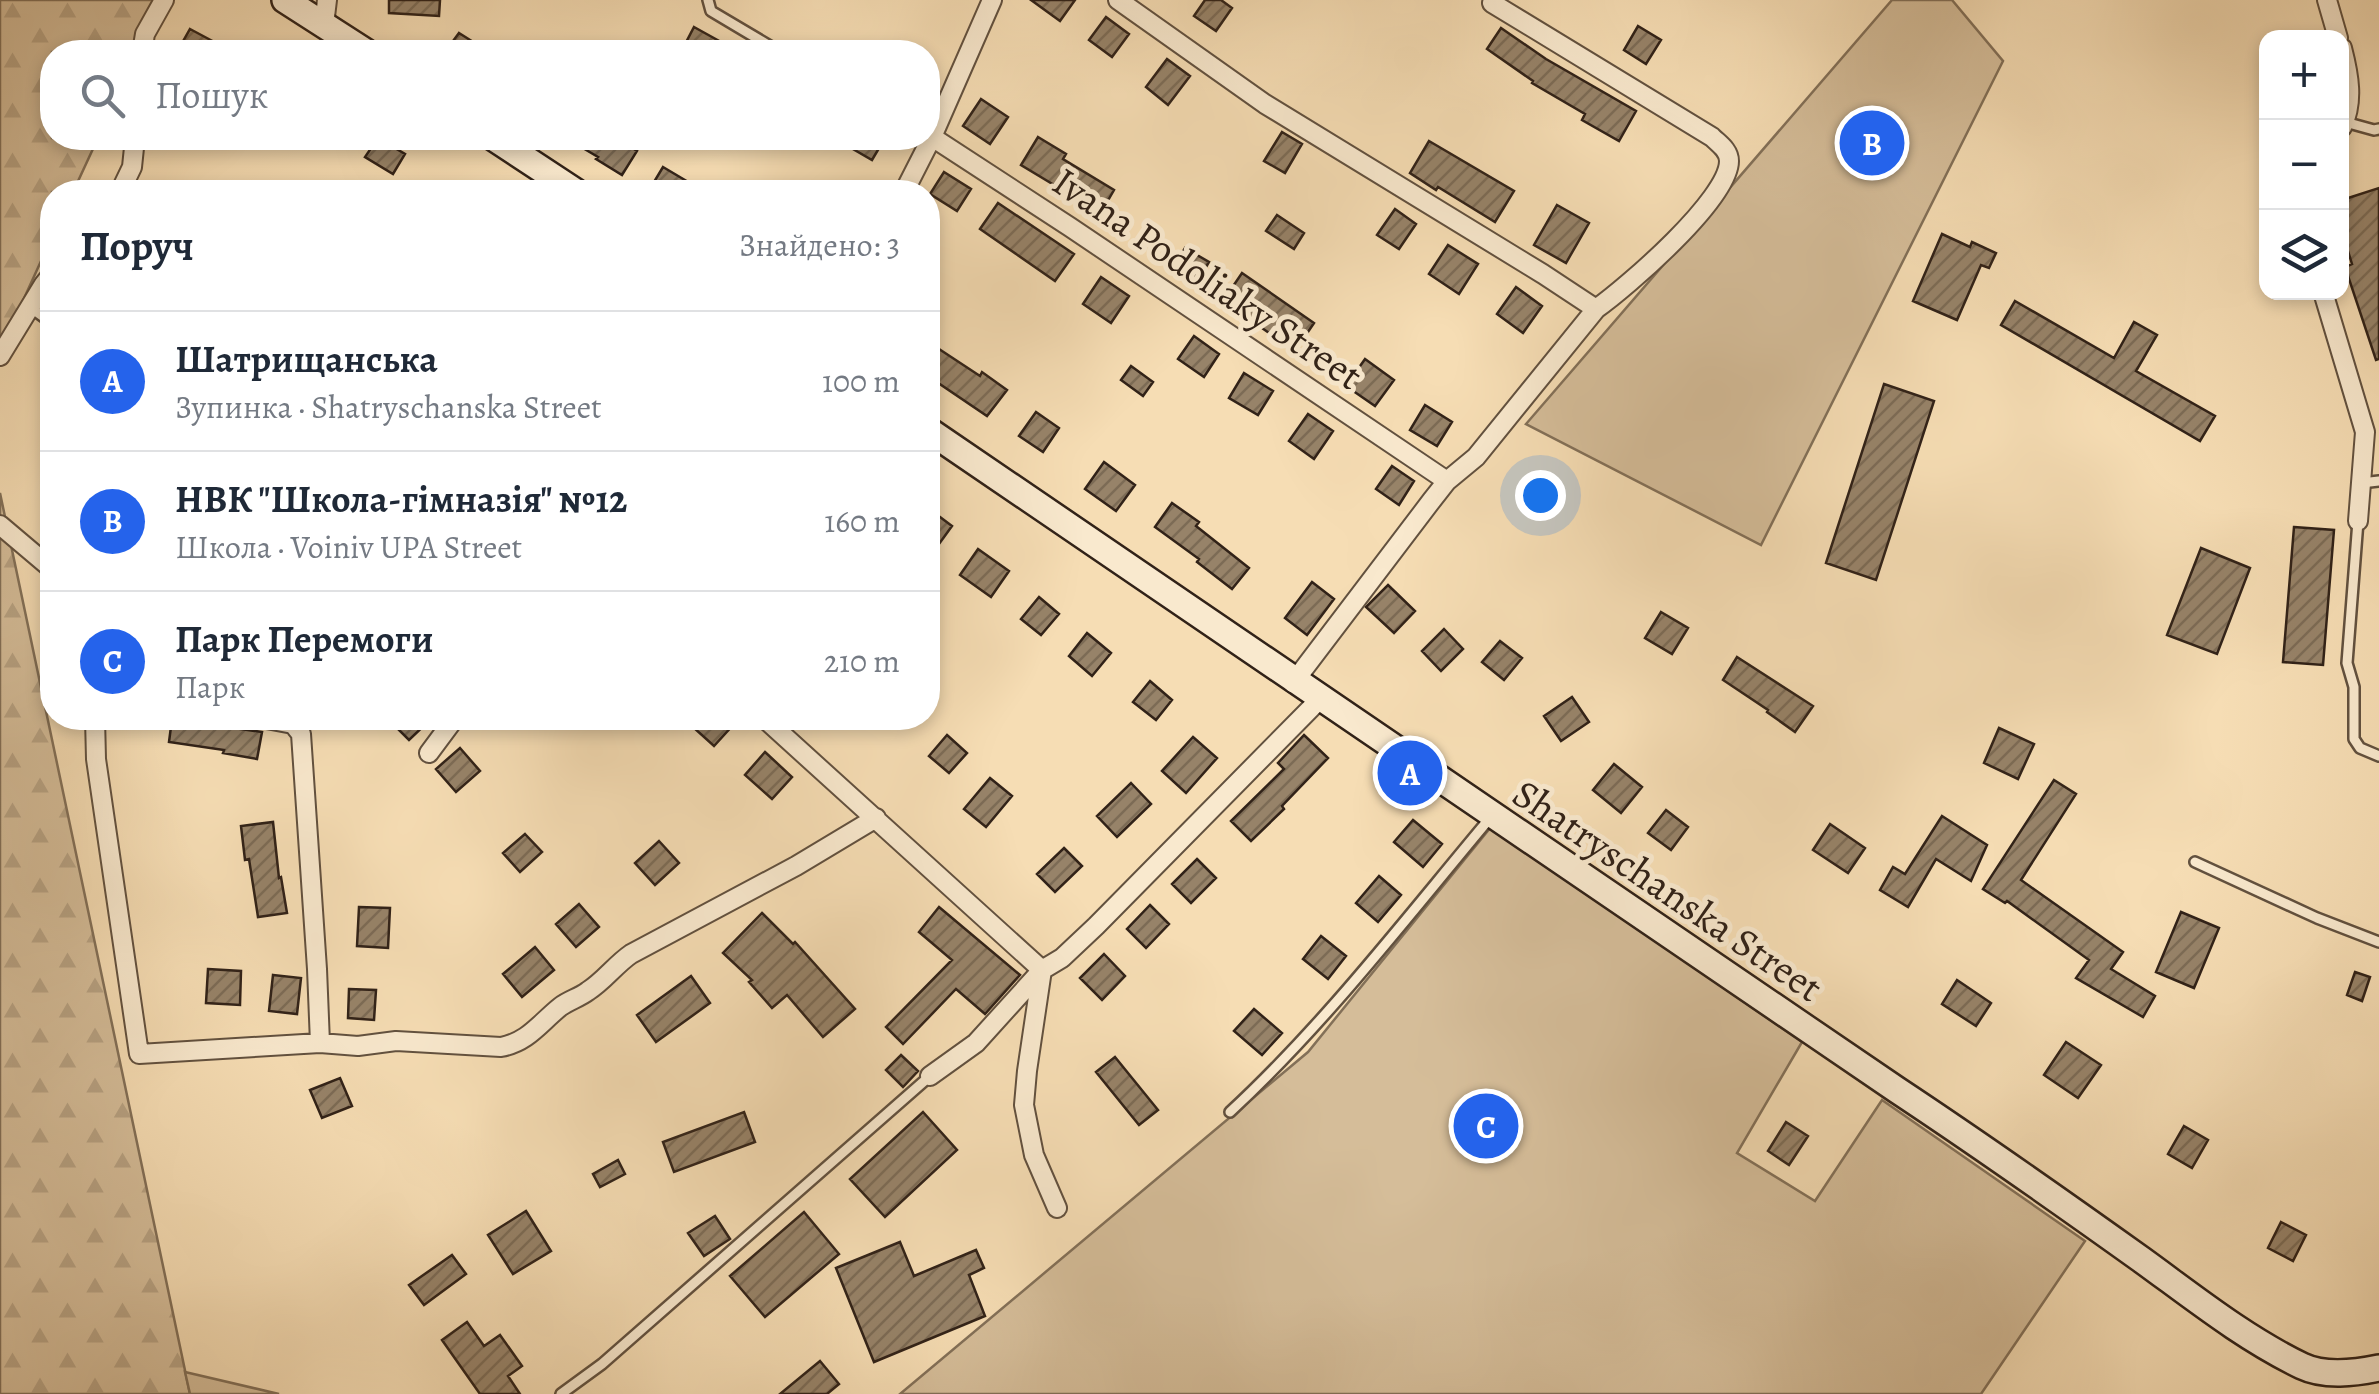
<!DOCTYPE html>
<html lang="uk">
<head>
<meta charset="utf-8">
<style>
  :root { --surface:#fff; --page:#f2f2f3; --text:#1f2937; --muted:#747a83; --line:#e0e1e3; --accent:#2563eb }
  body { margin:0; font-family:Alegreya,serif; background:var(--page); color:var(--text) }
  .controls { position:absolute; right:30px; top:30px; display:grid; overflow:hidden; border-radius:20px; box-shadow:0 5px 15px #0003 }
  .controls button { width:90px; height:90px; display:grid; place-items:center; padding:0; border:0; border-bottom:2px solid var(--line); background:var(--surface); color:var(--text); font:50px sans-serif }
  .you { position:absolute; left:1540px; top:495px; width:35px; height:35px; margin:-25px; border:8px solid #fff; border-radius:50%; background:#1a73e8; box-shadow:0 0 0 15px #1a73e833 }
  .badge { display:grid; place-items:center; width:65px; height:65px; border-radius:50%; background:var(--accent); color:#fff; font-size:32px; font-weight:700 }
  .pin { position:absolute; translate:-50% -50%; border:5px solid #fff; box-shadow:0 2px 10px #0006 }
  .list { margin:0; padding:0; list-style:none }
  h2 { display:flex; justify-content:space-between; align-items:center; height:130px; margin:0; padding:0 40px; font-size:42px }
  h2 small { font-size:32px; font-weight:400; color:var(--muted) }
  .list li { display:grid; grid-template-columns:65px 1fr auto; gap:30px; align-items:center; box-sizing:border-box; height:140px; padding:0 40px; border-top:2px solid var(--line) }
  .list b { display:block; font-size:38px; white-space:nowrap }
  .list p { margin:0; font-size:32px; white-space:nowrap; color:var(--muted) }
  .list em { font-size:32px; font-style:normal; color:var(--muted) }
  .icon { flex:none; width:55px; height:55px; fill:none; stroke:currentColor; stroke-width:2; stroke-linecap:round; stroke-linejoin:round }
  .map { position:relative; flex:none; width:2379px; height:1394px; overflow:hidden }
  .search { position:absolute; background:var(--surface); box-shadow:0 5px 15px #0003; left:40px; top:40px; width:900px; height:110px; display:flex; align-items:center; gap:25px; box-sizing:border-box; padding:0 35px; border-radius:40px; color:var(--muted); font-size:38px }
  .panel { position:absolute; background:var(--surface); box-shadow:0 5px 15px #0003; left:40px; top:180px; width:900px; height:550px; border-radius:40px }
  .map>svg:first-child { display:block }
  .forest { fill:url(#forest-firs); stroke:#837058; stroke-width:2.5 }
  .park { fill:#d5bd99; stroke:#837058; stroke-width:2.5 }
  .building { fill:url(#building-hatch); stroke:#312218; stroke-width:2.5 }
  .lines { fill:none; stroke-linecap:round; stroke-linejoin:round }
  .lane-casing { stroke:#62513f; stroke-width:14 }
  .street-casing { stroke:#62513f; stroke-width:22 }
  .secondary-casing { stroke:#312218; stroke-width:30 }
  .lane { stroke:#f9e9ce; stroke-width:9 }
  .street { stroke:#f9e9ce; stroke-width:18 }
  .secondary { stroke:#f9e9ce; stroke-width:25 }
  .labels { text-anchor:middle; stroke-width:10; stroke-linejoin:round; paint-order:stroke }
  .street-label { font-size:40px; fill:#312218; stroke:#f9e9ce }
</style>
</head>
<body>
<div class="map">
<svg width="2379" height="1394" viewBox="0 0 2379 1394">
  <defs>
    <pattern id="forest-firs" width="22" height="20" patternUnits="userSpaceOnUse" patternTransform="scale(2.5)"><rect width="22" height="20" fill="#d5bd99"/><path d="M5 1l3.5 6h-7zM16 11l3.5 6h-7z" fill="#b7a283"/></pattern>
    <pattern id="building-hatch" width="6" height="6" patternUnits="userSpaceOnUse" patternTransform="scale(2.5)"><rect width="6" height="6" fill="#978369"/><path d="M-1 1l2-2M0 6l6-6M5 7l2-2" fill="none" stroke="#7c6b55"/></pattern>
  </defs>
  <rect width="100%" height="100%" fill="#f6ddb4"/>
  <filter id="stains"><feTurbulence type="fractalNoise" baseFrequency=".002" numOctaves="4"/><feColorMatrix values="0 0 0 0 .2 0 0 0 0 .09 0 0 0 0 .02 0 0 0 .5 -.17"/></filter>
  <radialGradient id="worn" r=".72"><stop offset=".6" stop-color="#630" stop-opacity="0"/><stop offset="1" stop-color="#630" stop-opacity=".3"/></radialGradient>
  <!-- forest -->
  <path class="forest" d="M0 0H164L137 52H52V138H98L73 192H52V237L0 351Z
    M0 493 190 1394H0Z"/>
  <!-- park -->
  <path class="park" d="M1892 0H1952L2003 61 1761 545 1526 424Z
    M1491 827 1802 1042 1737 1153 1815 1201 1882 1100 2085 1241 1981 1394H900L1308 1052Z
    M185 1372 279 1394H190Z"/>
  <!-- building -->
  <path class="building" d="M389 0H440L439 16 389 13Z
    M1031 0H1075L1060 21Z
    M1205 0H1221L1232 8 1216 31 1194 16Z
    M1106 17 1129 34 1112 57 1089 40Z
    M1638 26 1661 40 1646 64 1624 50Z
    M694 27 739 52H681Z
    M1501 28 1546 59 1636 111 1619 141 1582 120 1585 114 1532 83 1533 81 1487 49Z
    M190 29 233 52H177Z
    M459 33 489 52H445Z
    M1167 59 1190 76 1168 105 1146 87Z
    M981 99 1008 117 990 144 963 126Z
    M1282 132 1302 144 1285 173 1264 161Z
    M1038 137 1066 154 1063 159 1114 190 1099 216 1073 200 1074 197 1021 165Z
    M378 138 405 154 393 174 365 157Z
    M566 138H617L637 151 622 175 596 159 598 157Z
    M834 138H885L872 160Z
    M1429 141 1514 191 1495 222 1438 187 1436 190 1410 173Z
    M663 167 705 192H648Z
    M944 172 971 189 957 211 930 194Z
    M2379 188V359L2376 360 2345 267 2352 264 2342 232V200Z
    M998 203 1074 254 1055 281 980 229Z
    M1557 205 1589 223 1566 263 1534 245Z
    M1395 209 1416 224 1399 249 1377 235Z
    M1277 215 1304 233 1294 249 1266 231Z
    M1942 234 1970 247 1972 242 1996 253 1989 268 1981 265 1957 320 1913 301Z
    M1448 245 1478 264 1459 294 1429 274Z
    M1185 248 1209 262 1196 284 1172 270Z
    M1242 273 1314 323 1295 351 1223 301Z
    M1101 277 1129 296 1111 323 1083 304Z
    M1516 287 1542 306 1523 333 1497 314Z
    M2015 301 2114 358 2134 322 2157 335 2136 371 2215 416 2200 441 2001 325Z
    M1194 336 1219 354 1204 377 1178 359Z
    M936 347 980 376 982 372 1007 390 987 416 928 376V360Z
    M1365 359 1394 380 1375 406 1346 386Z
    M1131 366 1153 382 1143 396 1121 380Z
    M1244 373 1273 391 1258 415 1229 398Z
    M1884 384 1934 401 1876 580 1826 563Z
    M1425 405 1452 422 1437 446 1410 430Z
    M1036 412 1059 428 1043 452 1019 436Z
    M1308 414 1333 431 1314 459 1289 441Z
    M1104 462 1135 485 1116 511 1085 489Z
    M1392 466 1414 481 1399 505 1376 489Z
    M1172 503 1199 522 1196 526 1249 568 1232 589 1197 562 1199 559 1155 527Z
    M928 508 952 526 939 544 928 535Z
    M2294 527 2334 530 2323 665 2283 662Z
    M2201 548 2250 568 2217 654 2167 635Z
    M978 549 1009 571 991 597 960 575Z
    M1312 582 1334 599 1307 635 1285 618Z
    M1388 585 1415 611 1394 633 1366 607Z
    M1039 597 1059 614 1041 635 1021 619Z
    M1661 612 1688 628 1672 654 1645 638Z
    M1444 629 1463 649 1441 671 1422 651Z
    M1087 633 1111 653 1092 676 1069 656Z
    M1500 641 1522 658 1504 680 1482 662Z
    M1737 657 1813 706 1795 732 1767 712 1768 710 1723 680Z
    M1150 681 1172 700 1156 720 1133 702Z
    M1572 697 1589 722 1561 741 1544 716Z
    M387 718H432L409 740Z
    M683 718H725L733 725 714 746Z
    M172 719 262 732 257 759 223 753 224 750 169 742Z
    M1999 728 2034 744 2018 779 1984 763Z
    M947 735 967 753 949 773 929 756Z
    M1304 735 1328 758 1282 806 1284 809 1251 841 1231 821 1284 769 1278 763Z
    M1193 737 1217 758 1186 793 1162 771Z
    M460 748 480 771 456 792 436 769Z
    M765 752 792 777 772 799 745 775Z
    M1614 764 1642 787 1621 813 1593 790Z
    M990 778 1012 796 986 827 964 809Z
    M2054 780 2076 794 2021 880 2123 952 2111 969 2155 996 2143 1017 2076 978 2089 960 2007 901 2005 903 1983 889Z
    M1131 783 1151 804 1117 837 1097 816Z
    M1666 810 1688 827 1671 850 1648 833Z
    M1942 816 1987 845 1971 881 1936 859 1908 907 1880 890 1893 867 1905 874Z
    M1413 820 1442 844 1423 867 1394 842Z
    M273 822 279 878 281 877 287 913 258 917 249 859 245 860 241 826Z
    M1830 824 1865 848 1848 873 1813 850Z
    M525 834 542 852 520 872 503 853Z
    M659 841 679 863 655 885 635 863Z
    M1064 848 1082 866 1055 892 1037 874Z
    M1197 859 1216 878 1191 903 1172 884Z
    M1379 876 1401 895 1378 922 1356 903Z
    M579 904 599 927 576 947 556 924Z
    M1150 905 1169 924 1146 948 1127 929Z
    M359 907 390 908 388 948 357 946Z
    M939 907 1020 975 985 1014 956 989 903 1044 886 1027 952 960 919 932Z
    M2181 912 2219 928 2194 988 2156 972Z
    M762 913 793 944 795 942 855 1009 823 1037 787 995 772 1008 749 982 752 980 723 953Z
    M1321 936 1346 956 1328 979 1303 959Z
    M535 947 554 970 522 997 503 974Z
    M1104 954 1125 976 1102 1000 1080 978Z
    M208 969 241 971 240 1005 206 1003Z
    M2355 972 2370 977 2362 1001 2347 995Z
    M273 975 301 978 297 1014 269 1011Z
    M691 976 710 1003 656 1042 637 1015Z
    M1957 980 1991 1003 1976 1026 1942 1004Z
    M349 989 376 990 374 1020 348 1018Z
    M1254 1009 1282 1033 1262 1055 1234 1031Z
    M2066 1042 2101 1065 2078 1098 2044 1075Z
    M901 1055 918 1071 903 1087 886 1070Z
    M1115 1057 1158 1110 1139 1125 1096 1072Z
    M340 1078 352 1106 322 1118 310 1090Z
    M744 1112 755 1142 674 1172 663 1142Z
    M923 1112 957 1150 885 1217 850 1179Z
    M1786 1122 1808 1136 1789 1165 1768 1151Z
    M2184 1126 2208 1140 2192 1168 2168 1154Z
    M618 1160 625 1174 600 1187 593 1174Z
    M526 1211 551 1251 513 1274 488 1235Z
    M804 1212 839 1254 765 1317 730 1276Z
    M715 1216 730 1239 704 1256 688 1233Z
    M2281 1222 2306 1235 2293 1261 2268 1248Z
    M900 1242 914 1276 976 1250 984 1268 969 1275 985 1316 874 1362 836 1268Z
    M452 1255 466 1274 424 1305 409 1285Z
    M467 1322 484 1346 500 1335 522 1366 508 1376 520 1394H480L442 1340Z
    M820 1361 839 1384 827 1394H780Z"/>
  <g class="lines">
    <!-- lane casing -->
    <g class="lane-casing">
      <path id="lane" d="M708 0 711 11 780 52
        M2345 122 2374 130 2379 129
        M30 307 52 323
        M2361 483 2379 481
        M2358 521 2347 663 2354 687V739L2360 748 2379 756
        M2195 862 2317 918 2379 942
        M1230 1112C1326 1023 1406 918 1490 818
        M561 1394 602 1364 930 1076"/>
    </g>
    <!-- street casing -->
    <g class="street-casing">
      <path id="street" d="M1118 0 1265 104 1543 274 1596 309
        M2327 0 2338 38
        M324 25 327 0
        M2342 48C2349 75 2354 102 2342 127
        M142 52 145 34 164 0
        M932 137 1070 227 1447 481
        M120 192 132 167 135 138
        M904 192 932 137 992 0
        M2323 292 2365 432 2358 521
        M0 356 44 284 52 274
        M0 525 52 569
        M1293 683 1432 500 1447 481 1476 457 1596 309C1627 287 1729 199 1729 161 1729 150 1719 144 1712 137L1492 3
        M95 718 96 759 139 1054 320 1043
        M261 718 293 724 301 734 317 969 320 1043 358 1046 396 1041 501 1047C528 1042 540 1023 560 1007 569 1000 579 998 588 991 604 981 615 965 631 954L796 866 876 818
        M764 718 1042 970 1027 1071 1024 1105 1034 1155 1057 1208
        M429 753 455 718
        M930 1076 976 1043 1042 970 1062 958 1096 926 1319 700"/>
    </g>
    <!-- secondary casing -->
    <g class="secondary-casing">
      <path id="secondary" d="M285 0 366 52
        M494 138 576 192
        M928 430C1249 652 1573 871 1897 1090 1980 1145 2061 1202 2142 1260 2193 1297 2244 1338 2302 1366 2325 1377 2355 1373 2379 1368"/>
    </g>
    <!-- lane -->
    <use href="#lane" class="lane"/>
    <!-- street -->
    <use href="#street" class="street"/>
    <!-- secondary -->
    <use href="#secondary" class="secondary"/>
  </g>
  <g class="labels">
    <!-- street labels -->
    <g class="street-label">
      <text transform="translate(1208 278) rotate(34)" y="14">Ivana Podoliaky Street</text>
      <text transform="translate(1668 890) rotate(34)" y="14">Shatryschanska Street</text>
    </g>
  </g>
  <rect width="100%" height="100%" filter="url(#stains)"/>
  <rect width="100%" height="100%" fill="url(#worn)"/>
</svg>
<div class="controls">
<button>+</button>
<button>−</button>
<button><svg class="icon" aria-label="layers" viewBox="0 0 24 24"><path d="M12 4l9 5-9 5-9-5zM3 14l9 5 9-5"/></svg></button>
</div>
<div class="you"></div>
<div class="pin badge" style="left:1410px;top:773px">A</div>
<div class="pin badge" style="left:1872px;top:143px">B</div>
<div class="pin badge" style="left:1486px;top:1126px">C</div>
<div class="search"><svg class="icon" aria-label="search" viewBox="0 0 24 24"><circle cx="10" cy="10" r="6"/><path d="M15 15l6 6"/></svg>Пошук</div>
<section class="panel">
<h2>Поруч<small>Знайдено: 3</small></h2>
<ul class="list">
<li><span class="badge">A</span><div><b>Шатрищанська</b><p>Зупинка · Shatryschanska Street</p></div><em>100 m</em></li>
<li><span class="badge">B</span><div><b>НВК &quot;Школа-гімназія&quot; №12</b><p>Школа · Voiniv UPA Street</p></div><em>160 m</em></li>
<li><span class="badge">C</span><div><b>Парк Перемоги</b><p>Парк</p></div><em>210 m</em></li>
</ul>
</section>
</div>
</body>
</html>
